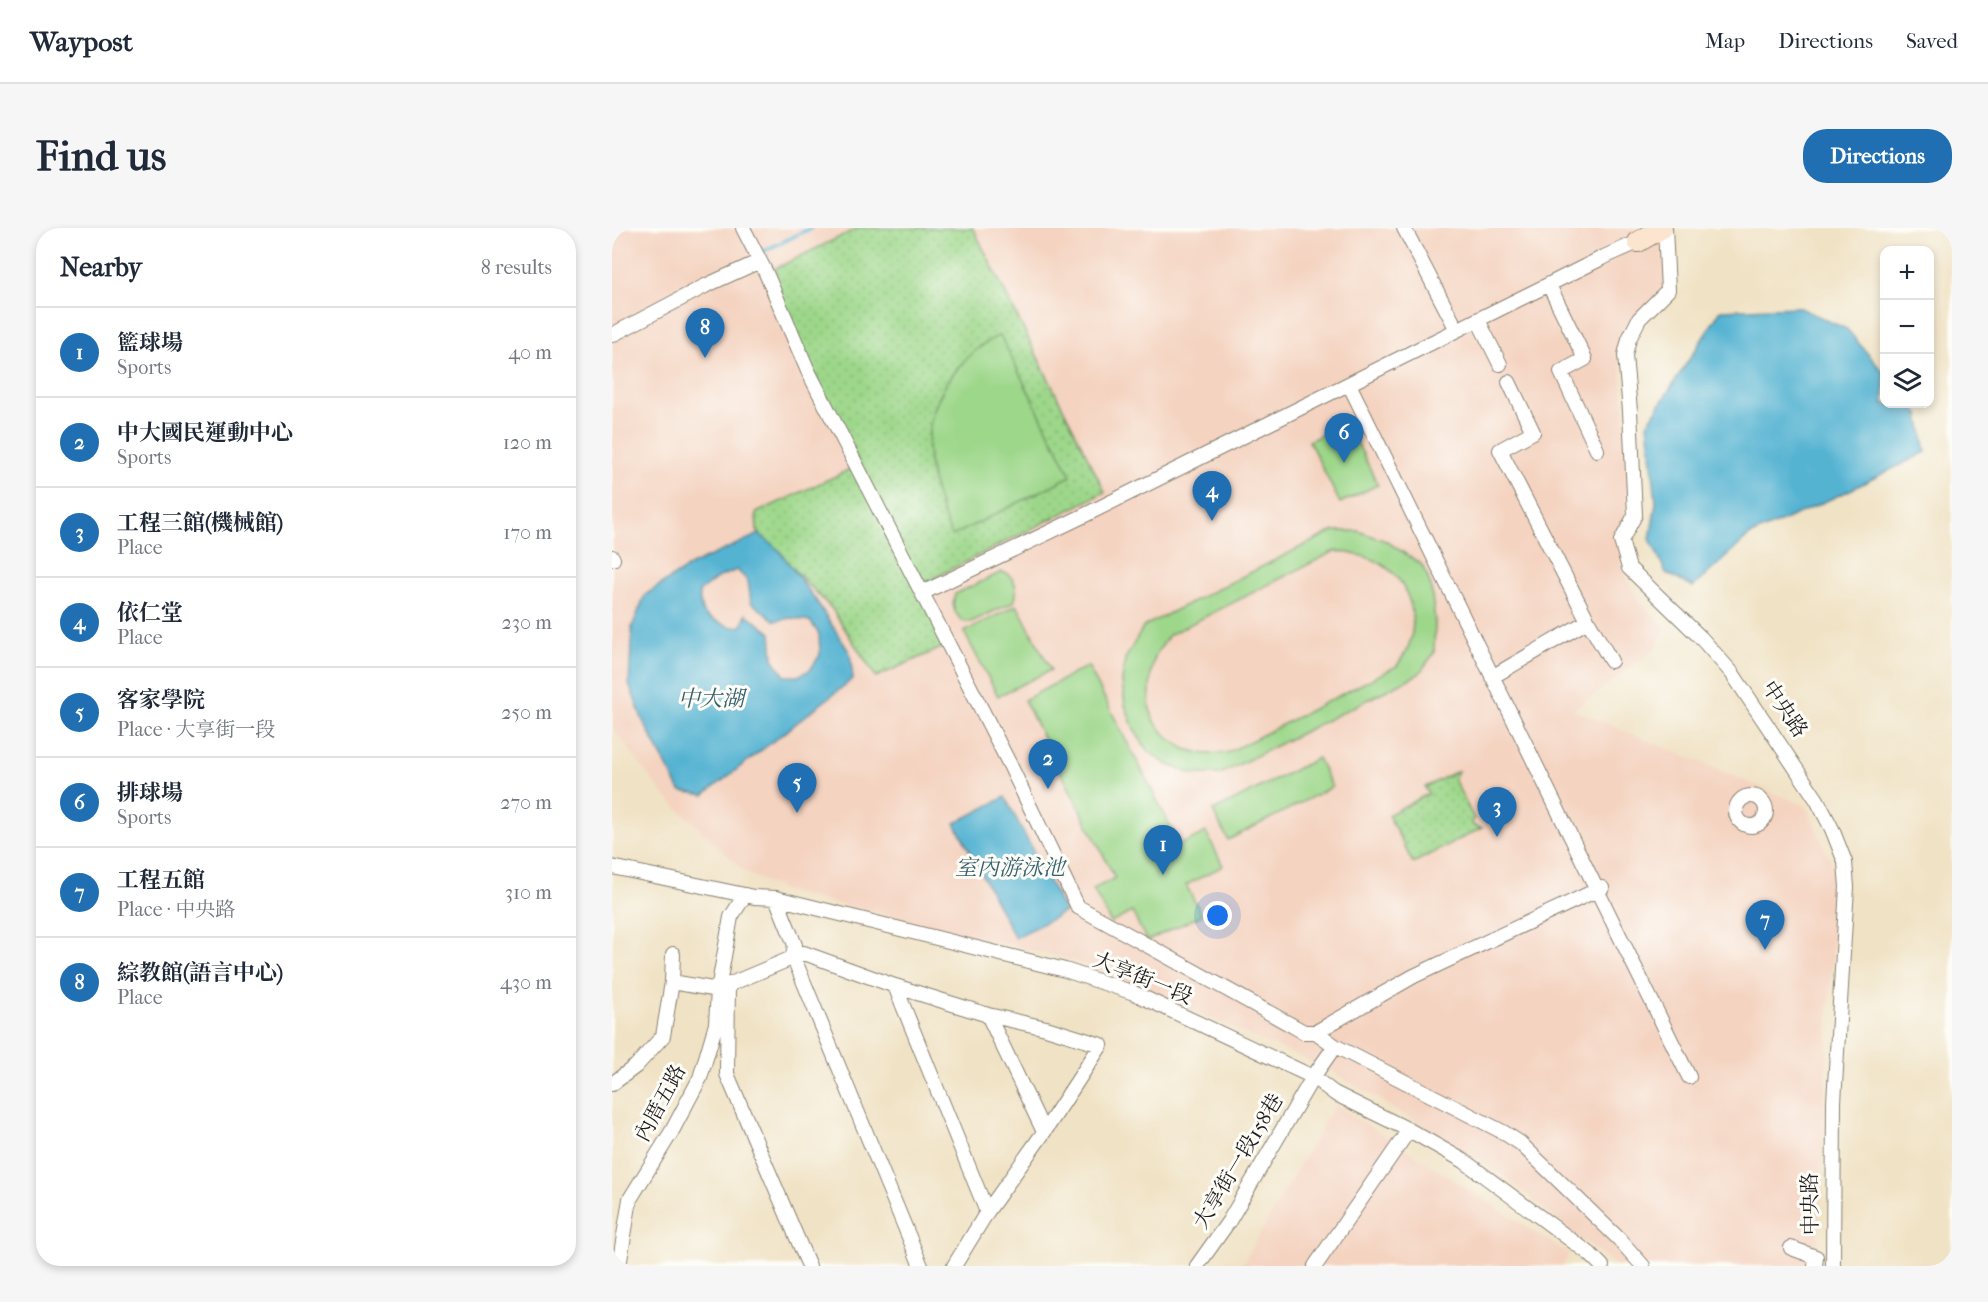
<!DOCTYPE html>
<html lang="en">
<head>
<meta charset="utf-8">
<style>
  :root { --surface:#fff; --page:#f6f6f7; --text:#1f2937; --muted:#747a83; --line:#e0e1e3; --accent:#1f6fb2 }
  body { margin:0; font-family:"IM FELL French Canon","Noto Serif TC",serif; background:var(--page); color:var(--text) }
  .controls { position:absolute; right:18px; top:18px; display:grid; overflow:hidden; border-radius:12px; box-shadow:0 3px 9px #0003 }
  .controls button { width:54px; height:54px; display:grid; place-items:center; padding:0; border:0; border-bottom:2px solid var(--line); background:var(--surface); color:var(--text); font:30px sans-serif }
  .you { position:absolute; left:606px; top:688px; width:21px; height:21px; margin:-15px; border:4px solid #fff; border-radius:50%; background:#1a73e8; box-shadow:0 0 0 9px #1a73e833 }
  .badge { display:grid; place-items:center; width:39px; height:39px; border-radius:50%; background:var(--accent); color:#fff; font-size:20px; font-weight:700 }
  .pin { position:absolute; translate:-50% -50px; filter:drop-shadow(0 2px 3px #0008) }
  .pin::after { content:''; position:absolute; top:32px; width:21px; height:18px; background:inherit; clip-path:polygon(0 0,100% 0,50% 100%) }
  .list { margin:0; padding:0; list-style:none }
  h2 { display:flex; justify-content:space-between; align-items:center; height:78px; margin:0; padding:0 24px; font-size:26px }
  h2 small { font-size:20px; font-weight:400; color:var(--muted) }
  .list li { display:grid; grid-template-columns:39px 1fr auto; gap:18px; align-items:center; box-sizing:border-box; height:90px; padding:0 24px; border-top:2px solid var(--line) }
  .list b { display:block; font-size:22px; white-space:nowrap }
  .list p { margin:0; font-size:20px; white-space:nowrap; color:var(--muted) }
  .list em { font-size:20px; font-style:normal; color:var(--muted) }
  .icon { flex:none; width:33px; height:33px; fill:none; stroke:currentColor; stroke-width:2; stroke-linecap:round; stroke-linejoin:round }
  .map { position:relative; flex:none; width:1340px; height:1038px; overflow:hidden; border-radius:24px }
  header { display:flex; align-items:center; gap:36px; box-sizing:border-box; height:84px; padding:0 30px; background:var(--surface); border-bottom:2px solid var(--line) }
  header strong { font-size:28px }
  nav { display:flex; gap:33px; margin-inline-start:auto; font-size:21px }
  .intro { display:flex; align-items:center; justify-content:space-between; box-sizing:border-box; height:144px; padding:0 36px }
  h1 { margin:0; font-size:42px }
  .button { padding:15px 27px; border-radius:24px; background:var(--accent); color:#fff; font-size:21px; font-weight:700 }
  main { display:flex; gap:36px; padding:0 36px }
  aside { flex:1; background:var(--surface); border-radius:24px; box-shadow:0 3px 9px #0003 }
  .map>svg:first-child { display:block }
  .built { fill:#f4d3c0 }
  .grass { fill:url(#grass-dots); stroke:#5c7a53; stroke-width:1.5 }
  .garden { fill:#9dd78a; stroke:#5c7a53; stroke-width:1.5; fill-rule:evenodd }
  .water { fill:#54b3d2; stroke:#386877; stroke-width:1.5; fill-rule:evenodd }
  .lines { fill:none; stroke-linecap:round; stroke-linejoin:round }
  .stream { stroke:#54b3d2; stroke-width:4 }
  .street-casing { stroke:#867f70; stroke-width:16 }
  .secondary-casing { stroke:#867f70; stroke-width:22 }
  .street { stroke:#fff; stroke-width:14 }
  .secondary { stroke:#fce5cf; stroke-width:20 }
  .labels { text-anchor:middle; stroke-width:6; stroke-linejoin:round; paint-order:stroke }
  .street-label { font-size:21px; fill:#1c1c1c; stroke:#fdfcf7 }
  .water-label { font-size:22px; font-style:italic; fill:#35606e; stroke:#fdfcf7 }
</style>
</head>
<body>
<header>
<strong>Waypost</strong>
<nav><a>Map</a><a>Directions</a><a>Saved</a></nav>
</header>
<div class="intro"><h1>Find us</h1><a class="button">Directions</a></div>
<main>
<aside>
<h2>Nearby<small>8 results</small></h2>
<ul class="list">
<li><span class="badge">1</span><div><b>籃球場</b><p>Sports</p></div><em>40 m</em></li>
<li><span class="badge">2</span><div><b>中大國民運動中心</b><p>Sports</p></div><em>120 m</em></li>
<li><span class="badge">3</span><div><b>工程三館(機械館)</b><p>Place</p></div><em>170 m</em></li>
<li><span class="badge">4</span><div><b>依仁堂</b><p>Place</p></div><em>230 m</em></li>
<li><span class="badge">5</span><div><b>客家學院</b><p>Place · 大享街一段</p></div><em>250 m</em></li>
<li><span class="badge">6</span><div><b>排球場</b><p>Sports</p></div><em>270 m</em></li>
<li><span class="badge">7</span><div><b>工程五館</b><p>Place · 中央路</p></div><em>310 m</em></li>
<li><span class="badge">8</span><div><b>綜教館(語言中心)</b><p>Place</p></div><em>430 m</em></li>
</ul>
</aside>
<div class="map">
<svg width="1340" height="1038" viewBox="0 0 1340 1038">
  <defs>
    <pattern id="grass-dots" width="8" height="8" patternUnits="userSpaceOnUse" patternTransform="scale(1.5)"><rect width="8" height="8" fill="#9dd78a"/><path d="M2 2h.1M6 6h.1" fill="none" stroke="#87b876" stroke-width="1.8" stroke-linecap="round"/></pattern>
  </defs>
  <rect width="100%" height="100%" fill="#fdfcf7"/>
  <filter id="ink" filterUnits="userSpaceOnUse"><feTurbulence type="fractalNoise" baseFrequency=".0167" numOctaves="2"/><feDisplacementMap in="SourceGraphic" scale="12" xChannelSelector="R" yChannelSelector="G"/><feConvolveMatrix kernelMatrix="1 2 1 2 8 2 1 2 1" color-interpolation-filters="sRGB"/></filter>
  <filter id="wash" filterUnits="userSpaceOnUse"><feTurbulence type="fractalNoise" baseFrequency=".008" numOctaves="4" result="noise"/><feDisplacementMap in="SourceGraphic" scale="24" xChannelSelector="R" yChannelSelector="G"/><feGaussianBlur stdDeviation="1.35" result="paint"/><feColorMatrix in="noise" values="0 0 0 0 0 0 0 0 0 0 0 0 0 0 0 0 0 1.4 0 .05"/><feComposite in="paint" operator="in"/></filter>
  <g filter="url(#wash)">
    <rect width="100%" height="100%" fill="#f0e2c4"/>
    <!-- built -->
    <path class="built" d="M0 0H1045L1057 49 1007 117 1017 248 1008 336 1026 372 1054 401 1043 421 962 482 1194 578 1224 644 1205 1038H1006L965 1009 891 947 718 842 464 733 173 663 133 644 51 566 0 499Z
      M723 876 957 1026 951 1038H629Z"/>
    <!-- grass -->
    <path class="grass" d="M246 0H361L493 264 308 357 152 46Z
      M245 238 336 417 264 449 220 381 145 303 144 285Z
      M846 543 842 551 862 591 859 593 862 598 870 600 801 635 776 587 816 566 813 559Z"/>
    <!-- garden -->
    <path class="garden" d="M388 107 459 248 340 308C316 253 302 201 339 149 353 130 367 117 388 107Z
      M735 194 766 257 728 275 697 213Z
      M721 303H746L774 313 809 336 815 347 819 359 823 393 822 425 807 446 608 546H581L554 536 535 522 522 501 513 477 510 453 513 431 532 398ZM723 323C736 325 752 327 764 333 796 349 809 389 795 422 792 427 788 433 785 438L615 525 593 526 573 521 555 509 542 493 537 478 539 445 543 428 557 407Z
      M390 344C403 347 407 362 402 374L359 394 350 393 343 384 341 376 343 366Z
      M405 377 439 442 386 468 352 404Z
      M476 438 568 617 594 604 611 638 574 657 590 687 535 713 520 684 499 695 481 661 503 650 412 472Z
      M706 530 720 559 616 612 601 583Z"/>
    <!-- water -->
    <path class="water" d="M1186 79 1235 101 1272 145V176H1298L1307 186 1314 224 1234 264 1137 308 1081 359 1054 345 1038 311 1044 275 1036 195 1109 82Z
      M147 306 167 322 203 371 238 425 241 451 92 567 68 563 31 493 17 456 20 399 33 367 79 337ZM125 342 136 353 139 374 163 393 179 390 198 393 207 406 208 427 198 442 186 448H173L161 431 159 405 134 386 130 398C122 400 119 399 111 396 90 387 89 388 87 364L105 350Z
      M393 569 453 684 403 710 343 595Z"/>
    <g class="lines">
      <!-- stream -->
      <path class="stream" d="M148 25 199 0"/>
    </g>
  </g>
  <g filter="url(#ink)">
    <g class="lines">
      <!-- street casing -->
      <g class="street-casing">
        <path id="street" d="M131 0 154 45 196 143 310 365 469 289 845 102 792 0
          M1053 0 1056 62 1027 91 1017 111 1013 127 1018 183 1023 287 1009 313 1017 340 1089 410 1120 445 1205 572 1220 601 1233 634 1235 659 1222 874 1221 1038
          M937 57 973 131 949 144 985 222
          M866 92 888 136
          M845 102 992 29 1026 14
          M0 107 93 58 148 33
          M897 154 921 204 888 222 976 393
          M0 329 1 331
          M310 365 398 537 466 679 692 804H704L802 748 985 662 737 156
          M880 449 976 393 999 433
          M1124 583a15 15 0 1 1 30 0a15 15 0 1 1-30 0Z
          M0 639 142 669 164 670 453 742 522 765 701 849 722 865 797 902 852 933 978 1026 990 1038
          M990 660 985 662 1077 849
          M164 670 183 717 181 728 309 1038
          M60 754 106 762
          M283 758 375 984
          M376 787 432 904
          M704 804 723 818 891 904 908 915 1007 1011 1031 1038
          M0 856 24 838 51 808 60 754 61 726
          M1179 1020 1204 1029 1203 1038
          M7 1038 18 971 60 903 88 850 104 796 106 762 119 689 133 667
          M197 1038 115 846 116 757 192 725 283 758 376 787 434 800 489 817 432 904 375 984 342 1038
          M585 1038 617 993 701 849 723 818
          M703 1038 797 902"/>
      </g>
      <!-- secondary casing -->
      <g class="secondary-casing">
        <path id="secondary" d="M1026 14 1050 0"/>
      </g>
      <!-- street -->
      <use href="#street" class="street"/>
      <!-- secondary -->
      <use href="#secondary" class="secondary"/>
    </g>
  </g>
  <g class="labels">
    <!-- street labels -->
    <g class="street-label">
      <text transform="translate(1173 481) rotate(56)" y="7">中央路</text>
      <text transform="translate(531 750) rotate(22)" y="7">大享街一段</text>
      <text transform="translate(48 875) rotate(-62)" y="7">內厝五路</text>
      <text transform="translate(626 933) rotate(-59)" y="7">大享街一段158巷</text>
      <text transform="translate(1198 976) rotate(-91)" y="7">中央路</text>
    </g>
    <!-- water labels -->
    <g class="water-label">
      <text x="99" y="478">中大湖</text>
      <text x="398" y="647">室內游泳池</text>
    </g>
  </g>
</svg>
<div class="controls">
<button>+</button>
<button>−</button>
<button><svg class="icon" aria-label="layers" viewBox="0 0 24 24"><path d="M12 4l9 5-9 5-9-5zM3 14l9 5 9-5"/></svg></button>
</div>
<div class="you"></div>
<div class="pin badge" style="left:551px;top:647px">1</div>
<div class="pin badge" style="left:436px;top:561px">2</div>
<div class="pin badge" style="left:885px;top:609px">3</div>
<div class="pin badge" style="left:600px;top:293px">4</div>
<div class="pin badge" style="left:185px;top:585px">5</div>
<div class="pin badge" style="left:732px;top:235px">6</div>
<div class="pin badge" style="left:1153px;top:722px">7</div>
<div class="pin badge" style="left:93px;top:130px">8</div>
</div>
</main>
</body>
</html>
